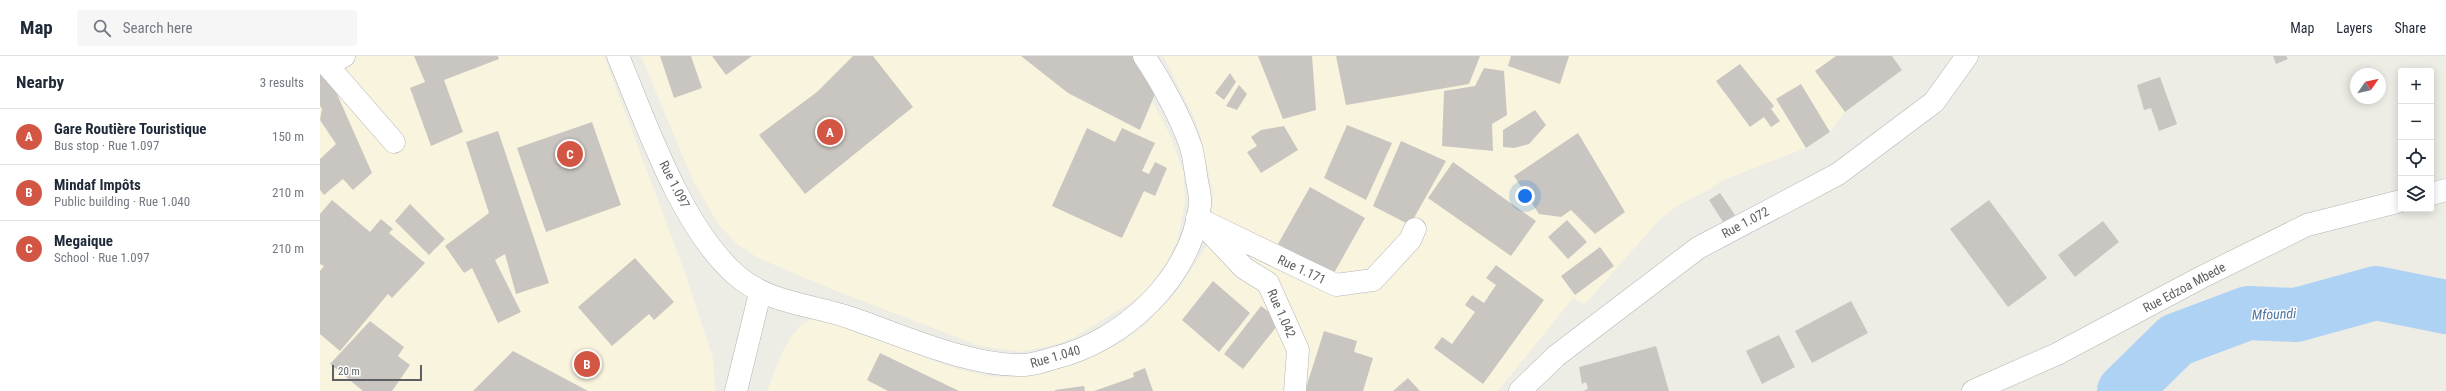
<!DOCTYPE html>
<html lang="en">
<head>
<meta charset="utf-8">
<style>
  :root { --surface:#fff; --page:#f6f6f7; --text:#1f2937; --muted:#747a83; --line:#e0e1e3; --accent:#d35644 }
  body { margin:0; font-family:"Roboto Condensed",sans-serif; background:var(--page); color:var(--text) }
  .controls { position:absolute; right:12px; top:12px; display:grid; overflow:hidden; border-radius:4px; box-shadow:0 2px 10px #0003 }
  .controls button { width:36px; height:36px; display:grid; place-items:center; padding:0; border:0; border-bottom:1px solid var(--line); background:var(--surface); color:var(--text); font:20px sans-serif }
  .compass { position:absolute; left:2030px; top:12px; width:36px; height:36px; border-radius:50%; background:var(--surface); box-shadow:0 2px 10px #0003; rotate:56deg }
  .scale { position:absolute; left:12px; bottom:10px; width:90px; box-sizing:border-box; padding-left:4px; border:2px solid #5d5f63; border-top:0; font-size:11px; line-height:14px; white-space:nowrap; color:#5d5f63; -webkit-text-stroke:3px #fff; paint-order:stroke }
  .you { position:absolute; left:1205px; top:140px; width:14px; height:14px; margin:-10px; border:3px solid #fff; border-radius:50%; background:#1a73e8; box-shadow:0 0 0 6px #1a73e833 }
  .badge { display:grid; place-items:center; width:26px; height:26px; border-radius:50%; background:var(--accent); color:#fff; font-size:13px; font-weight:700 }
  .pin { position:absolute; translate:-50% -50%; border:2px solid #fff; box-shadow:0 1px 4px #0006 }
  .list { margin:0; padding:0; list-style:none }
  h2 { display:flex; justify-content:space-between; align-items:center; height:52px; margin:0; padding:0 16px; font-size:17px }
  h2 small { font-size:13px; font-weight:400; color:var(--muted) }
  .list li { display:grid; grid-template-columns:26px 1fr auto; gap:12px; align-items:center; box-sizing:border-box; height:56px; padding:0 16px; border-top:1px solid var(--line) }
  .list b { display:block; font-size:15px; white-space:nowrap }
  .list p { margin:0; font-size:13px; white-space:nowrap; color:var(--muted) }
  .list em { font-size:13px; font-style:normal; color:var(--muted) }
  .icon { flex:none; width:22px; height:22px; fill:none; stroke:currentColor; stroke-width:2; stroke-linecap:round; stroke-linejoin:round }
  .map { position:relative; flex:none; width:2126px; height:335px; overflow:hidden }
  header { display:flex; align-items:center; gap:24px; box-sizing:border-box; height:56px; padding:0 20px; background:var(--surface); border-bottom:1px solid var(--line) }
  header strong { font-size:19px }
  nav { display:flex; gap:22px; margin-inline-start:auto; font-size:14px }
  .search { width:280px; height:36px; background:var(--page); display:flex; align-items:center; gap:10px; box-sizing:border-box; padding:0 14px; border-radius:4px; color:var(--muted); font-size:15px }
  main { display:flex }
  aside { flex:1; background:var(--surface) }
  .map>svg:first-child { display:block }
  .commercial { fill:#f9f4dd }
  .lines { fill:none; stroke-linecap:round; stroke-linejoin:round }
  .river { stroke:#aed2f4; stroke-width:54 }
  .building { fill:#c9c6c1 }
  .minor-casing { stroke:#b2b4b8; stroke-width:23 }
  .minor { stroke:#fff; stroke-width:22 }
  .labels { text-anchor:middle; stroke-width:3; stroke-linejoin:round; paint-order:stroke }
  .street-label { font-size:13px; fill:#5d5f63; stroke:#fff }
  .water-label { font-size:14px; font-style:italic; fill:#4c74a4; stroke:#fff }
</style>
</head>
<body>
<header>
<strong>Map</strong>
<div class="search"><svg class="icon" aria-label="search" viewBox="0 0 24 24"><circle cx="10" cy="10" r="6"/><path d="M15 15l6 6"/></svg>Search here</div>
<nav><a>Map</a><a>Layers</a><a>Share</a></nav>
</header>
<main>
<aside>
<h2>Nearby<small>3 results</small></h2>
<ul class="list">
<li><span class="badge">A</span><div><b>Gare Routière Touristique</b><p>Bus stop · Rue 1.097</p></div><em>150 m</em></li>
<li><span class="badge">B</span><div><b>Mindaf Impôts</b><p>Public building · Rue 1.040</p></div><em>210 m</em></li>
<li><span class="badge">C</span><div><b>Megaique</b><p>School · Rue 1.097</p></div><em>210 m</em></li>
</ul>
</aside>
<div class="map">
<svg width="2126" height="335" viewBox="0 0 2126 335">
  <rect width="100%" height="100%" fill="#edece5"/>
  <!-- commercial -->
  <path class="commercial" d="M0 0H284L364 214 393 302 395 335H0Z
    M321 0H813L823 27 851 81 864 118 865 147 858 183 847 206 833 227 819 241 755 281 738 288 701 296 660 290 511 233 438 202 417 188 399 169 372 123Z
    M843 0H1572L1582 14 1525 56 1510 76 1486 92 1401 125 1391 133 1357 150 1340 163 1266 247 1263 248 1253 242 1178 335H447L459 303 471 281 482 268 495 261H516L615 305 637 313 671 321 717 319 762 306 802 286 825 269 857 235 891 183 893 137 880 78 873 59Z"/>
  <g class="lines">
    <!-- river -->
    <path class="river" d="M1804 335 1856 284 1928 257 1976 259 2056 237 2126 251"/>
  </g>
  <!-- building -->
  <path class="building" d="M94 0H178L179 3 124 24 143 76 111 90 90 32 105 26Z
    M340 0H371L382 32 354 42Z
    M392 0H432L406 19Z
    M533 0H553L593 51 485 138 439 79 497 36Z
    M701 0H818L845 14 820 74 748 37Z
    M938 0H992L996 54 963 63Z
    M1016 0H1160L1149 28 1026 49Z
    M1191 0H1249L1240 28 1188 10Z
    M1516 0H1572L1582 14 1525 56 1495 15Z
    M1953 0H1966L1968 3 1956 8Z
    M1420 8 1454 50 1451 53 1460 65 1451 71 1444 61 1430 71 1396 25Z
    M5 11 52 117 33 134 23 123 4 139 0 134V103L16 88 0 64 2 53 0 50V15Z
    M1164 12 1184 15 1187 59 1172 68 1173 95 1122 90 1124 35 1155 30Z
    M910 17 916 26 904 44 895 37Z
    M1840 21 1857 68 1839 75 1831 52 1824 54 1817 29Z
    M1481 28 1510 76 1486 92 1456 43Z
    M919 29 927 38 917 54 906 50Z
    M1215 54 1226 69 1209 88 1194 92 1183 91V74Z
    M272 66 301 149 226 176 197 92Z
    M1027 69 1072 87 1046 144 1004 122Z
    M964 70 978 94 941 117 927 96 937 90 931 81 941 74Z
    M767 72 795 86 802 72 835 87 822 115 829 118 835 106 847 112 835 140 824 135 802 182 732 150Z
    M178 75 229 227 196 238 185 198 175 204 201 256 178 267 152 212 144 217 125 190 169 157 146 86Z
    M1258 77 1305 156 1275 178 1251 154 1241 161 1219 158 1194 120Z
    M1081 85 1126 105 1090 169 1053 150Z
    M1133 106 1216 165 1191 200 1108 142Z
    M990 131 1045 162 1014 217 958 188Z
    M1400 137 1415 159 1403 166 1389 144Z
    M12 144 50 176 61 163 73 173 69 177 105 207 72 242 68 238 20 295 0 278V215L4 210 0 208V158Z
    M1669 144 1727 222 1688 251 1630 173Z
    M90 148 125 183 109 199 75 165Z
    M1247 164 1267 186 1248 203 1228 181Z
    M1783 165 1799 186 1755 221 1738 199Z
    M1280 191 1294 210 1255 239 1241 220Z
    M315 202 354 246 334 264 329 258 292 290 258 251Z
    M1176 209 1224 244 1163 328 1114 292 1122 281 1132 288 1155 256 1145 249 1152 239 1164 247 1176 229 1166 222Z
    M893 225 930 257 899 296 862 264Z
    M1531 245 1548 277 1492 307 1475 275Z
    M941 250 961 265 923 313 904 298Z
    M50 265 84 291 78 300 90 309 72 335H43L10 308Z
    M1004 275 1037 285 1034 296 1053 302 1043 335H985Z
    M1459 279 1475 311 1442 328 1426 295Z
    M1336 290 1349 335H1263L1268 333 1266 326 1262 328 1259 311Z
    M193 295 268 335H153Z
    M560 297 639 335H568L547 324Z
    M825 312 833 335H774L814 321 813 317Z
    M1088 322 1100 335H1073Z
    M764 330 765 335H735V334Z"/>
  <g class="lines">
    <!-- minor casing -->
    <g class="minor-casing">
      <path id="minor" d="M24 0 7 9 74 86
        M298 0C326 67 361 170 415 218 447 247 489 248 528 261 581 279 650 311 705 309 715 308 725 305 734 302 804 285 871 222 880 149 881 141 878 132 877 125 875 114 874 101 871 91 861 62 841 25 824 0
        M2111 138 2126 134
        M877 162 1016 229 1053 224 1090 184 1095 173
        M886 172 924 212 948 227 978 294 975 335
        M416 335 440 237
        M1200 335 1236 300 1378 192 1518 118 1614 46 1647 0
        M1653 335 1737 298 1882 221 1987 169 2081 145"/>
    </g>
    <!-- minor -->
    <use href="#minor" class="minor"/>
  </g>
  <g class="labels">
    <!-- street labels -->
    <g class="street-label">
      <text transform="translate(355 128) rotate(63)" y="5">Rue 1.097</text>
      <text transform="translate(1425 166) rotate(-28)" y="5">Rue 1.072</text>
      <text transform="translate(982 213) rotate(25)" y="5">Rue 1.171</text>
      <text transform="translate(1864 231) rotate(-28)" y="5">Rue Edzoa Mbede</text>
      <text transform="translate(962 257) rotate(66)" y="5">Rue 1.042</text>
      <text transform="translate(735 300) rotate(-16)" y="5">Rue 1.040</text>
    </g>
    <!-- water labels -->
    <g class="water-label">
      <text transform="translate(1954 258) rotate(-2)" y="5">Mfoundi</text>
    </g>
  </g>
</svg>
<div class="controls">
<button>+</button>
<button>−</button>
<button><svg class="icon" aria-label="locate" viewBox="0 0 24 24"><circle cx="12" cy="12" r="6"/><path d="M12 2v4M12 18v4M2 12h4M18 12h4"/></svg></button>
<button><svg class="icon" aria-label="layers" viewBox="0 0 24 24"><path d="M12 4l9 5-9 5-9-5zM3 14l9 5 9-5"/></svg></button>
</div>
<svg class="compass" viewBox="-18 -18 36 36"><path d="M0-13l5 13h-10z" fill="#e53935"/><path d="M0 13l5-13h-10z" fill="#747a83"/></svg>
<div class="scale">20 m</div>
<div class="you"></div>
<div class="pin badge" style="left:510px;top:76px">A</div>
<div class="pin badge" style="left:267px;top:308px">B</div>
<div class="pin badge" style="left:250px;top:98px">C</div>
</div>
</main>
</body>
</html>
